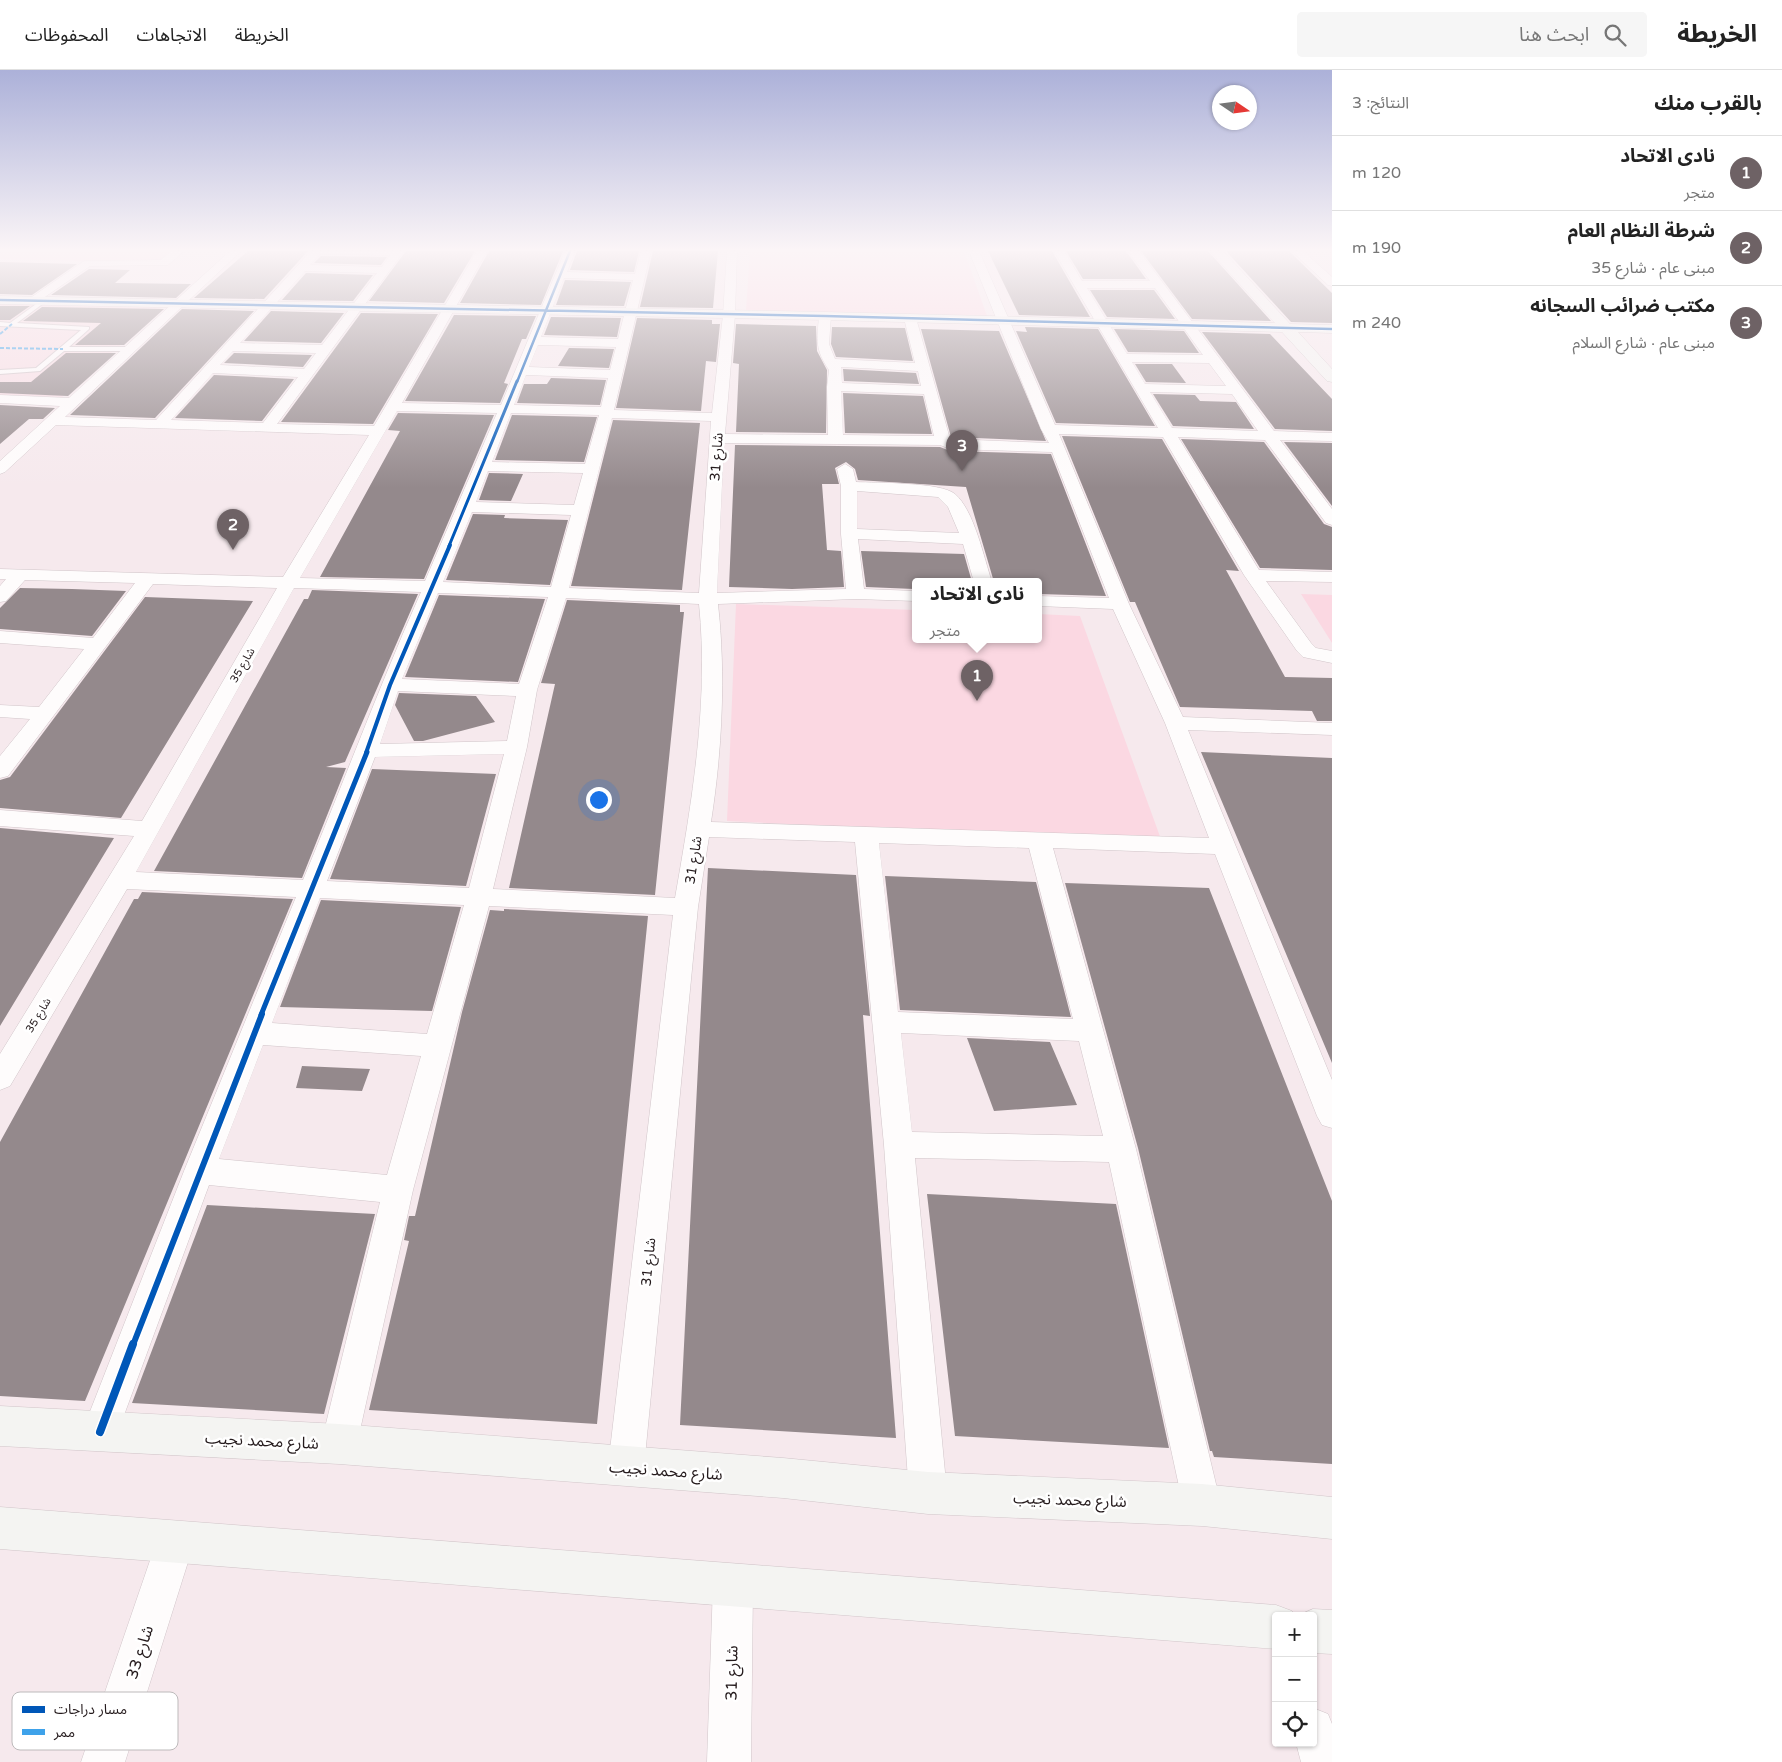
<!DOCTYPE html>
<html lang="ar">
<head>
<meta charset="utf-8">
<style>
  :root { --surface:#fff; --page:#f6f6f6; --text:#222; --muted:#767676; --line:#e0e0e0; --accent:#6e6265 }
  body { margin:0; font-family:"Varela Round","Noto Sans Arabic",sans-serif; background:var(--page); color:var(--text); direction:rtl }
  .controls { position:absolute; right:15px; bottom:15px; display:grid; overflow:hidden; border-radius:5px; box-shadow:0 1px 4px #0004 }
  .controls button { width:45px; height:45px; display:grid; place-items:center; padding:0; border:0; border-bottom:1px solid var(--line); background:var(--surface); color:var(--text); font:25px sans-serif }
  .compass { position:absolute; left:1212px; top:15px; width:45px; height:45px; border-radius:50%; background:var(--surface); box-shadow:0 1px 4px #0004; rotate:103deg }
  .you { position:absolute; left:598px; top:729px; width:18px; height:18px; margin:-12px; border:4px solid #fff; border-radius:50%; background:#1a73e8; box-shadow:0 0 0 8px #1a73e833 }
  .badge { display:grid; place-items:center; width:32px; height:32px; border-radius:50%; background:var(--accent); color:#fff; font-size:16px; font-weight:700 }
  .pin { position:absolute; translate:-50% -41px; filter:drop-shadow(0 1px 2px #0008) }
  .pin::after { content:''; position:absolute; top:26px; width:18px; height:15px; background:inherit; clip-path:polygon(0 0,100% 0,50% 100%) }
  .popup { position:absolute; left:912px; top:508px; width:130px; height:65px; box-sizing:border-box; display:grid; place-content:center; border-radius:5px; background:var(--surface); filter:drop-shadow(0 1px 4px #0005); font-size:16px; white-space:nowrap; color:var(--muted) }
  .popup b { font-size:19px; color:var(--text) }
  .popup::after { content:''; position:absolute; left:50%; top:100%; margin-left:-10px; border:10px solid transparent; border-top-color:var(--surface) }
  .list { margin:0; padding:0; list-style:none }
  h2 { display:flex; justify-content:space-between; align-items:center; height:65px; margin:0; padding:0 20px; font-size:21px }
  h2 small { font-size:16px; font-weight:400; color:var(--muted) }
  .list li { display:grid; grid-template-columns:32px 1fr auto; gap:15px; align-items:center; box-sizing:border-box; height:75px; padding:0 20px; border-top:1px solid var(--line) }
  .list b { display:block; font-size:19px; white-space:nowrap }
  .list p { margin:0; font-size:16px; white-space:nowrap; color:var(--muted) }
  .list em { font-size:16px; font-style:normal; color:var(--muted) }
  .icon { flex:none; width:28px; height:28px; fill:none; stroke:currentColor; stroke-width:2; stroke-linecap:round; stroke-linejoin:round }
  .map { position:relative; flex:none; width:1332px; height:1692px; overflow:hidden; direction:ltr }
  header { display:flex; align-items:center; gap:30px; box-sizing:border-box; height:70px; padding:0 25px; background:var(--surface); border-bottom:1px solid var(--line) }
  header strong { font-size:24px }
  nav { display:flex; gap:28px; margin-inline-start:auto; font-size:18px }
  .search { width:350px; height:45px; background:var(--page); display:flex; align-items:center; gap:12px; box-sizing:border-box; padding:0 18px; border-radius:5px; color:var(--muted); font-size:19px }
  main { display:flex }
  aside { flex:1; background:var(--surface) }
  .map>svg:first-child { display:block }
  .built { fill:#f7dde4 }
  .green { fill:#fbd8e2 }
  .building { fill:#94898c }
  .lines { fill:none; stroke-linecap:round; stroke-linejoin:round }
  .lane-casing { stroke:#d1c5c9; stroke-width:2 }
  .street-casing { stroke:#d1c5c9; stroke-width:1 }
  .secondary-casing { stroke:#d1c5c9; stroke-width:1 }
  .lane { fill:#fefcfc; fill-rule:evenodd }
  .street { fill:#fefcfc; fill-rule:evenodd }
  .secondary { fill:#f4f4f2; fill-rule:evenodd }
  .quiet { stroke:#3ea2ea; stroke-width:2; stroke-dasharray:4 2; stroke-linecap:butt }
  .cycleway-far5-casing { stroke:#fff; stroke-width:4 }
  .cycleway-far4-casing { stroke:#fff; stroke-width:5 }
  .cycleway-far3-casing { stroke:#fff; stroke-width:6 }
  .cycleway-far2-casing { stroke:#fff; stroke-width:8 }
  .cycleway-far1-casing { stroke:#fff; stroke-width:9 }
  .cycleway-casing { stroke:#fff; stroke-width:11 }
  .cycleway-far5 { stroke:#0057b8; stroke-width:2.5 }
  .cycleway-far4 { stroke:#0057b8; stroke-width:3 }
  .cycleway-far3 { stroke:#0057b8; stroke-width:4 }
  .cycleway-far2 { stroke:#0057b8; stroke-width:5 }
  .cycleway-far1 { stroke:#0057b8; stroke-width:6 }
  .cycleway { stroke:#0057b8; stroke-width:8 }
  .labels { text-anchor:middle; stroke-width:5; stroke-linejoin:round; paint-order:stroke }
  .far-street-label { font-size:11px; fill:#241a1c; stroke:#fff }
  .street-label { font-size:14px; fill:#241a1c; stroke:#fff }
  .near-street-label { font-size:16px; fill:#241a1c; stroke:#fff }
  .key { fill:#fff; stroke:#bdbabb; stroke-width:1 }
  .key-label { font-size:14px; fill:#241a1c }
</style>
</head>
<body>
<header>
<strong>الخريطة</strong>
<div class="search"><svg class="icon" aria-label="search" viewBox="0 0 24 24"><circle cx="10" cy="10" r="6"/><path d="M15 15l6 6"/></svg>ابحث هنا</div>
<nav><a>الخريطة</a><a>الاتجاهات</a><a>المحفوظات</a></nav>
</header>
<main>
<aside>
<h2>بالقرب منك<small>النتائج: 3</small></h2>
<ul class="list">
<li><span class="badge">1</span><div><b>نادى الاتحاد</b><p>متجر</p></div><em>120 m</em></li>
<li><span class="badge">2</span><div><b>شرطة النظام العام</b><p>مبنى عام · شارع 35</p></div><em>190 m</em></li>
<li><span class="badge">3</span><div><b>مكتب ضرائب السجانه</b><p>مبنى عام · شارع السلام</p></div><em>240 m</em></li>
</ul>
</aside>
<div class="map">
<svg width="1332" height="1692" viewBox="0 0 1332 1692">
  <rect width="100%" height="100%" fill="#f6e9ed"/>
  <!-- built -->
  <path class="built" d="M0 231 165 235 62 327 0 325Z"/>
  <!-- green -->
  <path class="green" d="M1 181H178L164 193 0 189Z
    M750 181H964L987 246 746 240Z
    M1301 524 1332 525V573Z
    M736 534 916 540V570H1038V544L1080 546 1162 772 727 751Z"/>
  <!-- building -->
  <path class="building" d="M248 181H308L264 229 194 228Z
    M406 181H475L444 233 369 231Z
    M489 181H563L541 235 460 233Z
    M577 181H639L634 202 570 200Z
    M653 181H718L713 238 640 237Z
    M988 181H1052L1090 247 1019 245Z
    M1066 181H1126L1146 209H1083Z
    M1141 181H1208L1271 251 1192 249Z
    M1226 181H1289L1332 223V253L1291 252Z
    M321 186 387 187 381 195 314 193Z
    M0 192 77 194 32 225 0 224Z
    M89 199 130 200 115 213 191 214 176 228 51 225Z
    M306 203 373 205 353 231 282 230Z
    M565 210 631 212 624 236 556 235Z
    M1090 220H1154L1175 249 1107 247Z
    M0 236H30L10 250H0Z
    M42 237 164 239 124 275H75L101 253 23 251Z
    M182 239 254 241 155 348 70 345Z
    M271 241 344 243 321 273 244 271Z
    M361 243 438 244 373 354 281 352Z
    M454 245 536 246 526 269H522L504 313 508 314 500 333 405 331Z
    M551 247 621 248 617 267 544 265Z
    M637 248 712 250V254H720L716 292 706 291 701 341 616 338Z
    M736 254 816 256 817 281 827 300 826 363 736 362 739 294 733 293Z
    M832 257 905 258 913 291 836 287 831 274Z
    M1025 257 1098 259 1155 356 1056 353 1016 261 1027 262Z
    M921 259 999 261 1046 371 951 367Z
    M1114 259 1184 261 1199 283 1128 282Z
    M1202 262 1270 264 1332 329V361L1275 359Z
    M569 278 614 279 609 298 558 296Z
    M66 283H116L68 326 0 323V312H31Z
    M234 283 312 285 303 297 224 293Z
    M1135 294H1172L1186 313 1146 312Z
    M843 299 916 303 919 314 844 311Z
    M214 305 294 309 262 351 175 348Z
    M551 308 606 310 600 335 517 333 524 314H547Z
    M843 323 923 326 932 364 845 363Z
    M1153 324 1195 325 1200 331 1236 332 1254 359 1173 356Z
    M0 335 55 338 43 349H29L0 374Z
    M398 343 494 345 424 509 320 507 400 361 388 360Z
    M512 345 597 347 584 392 495 390Z
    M613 350 700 353 682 520 571 516Z
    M1062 366 1162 369 1239 501 1226 500 1285 607 1332 608V651H1317L1312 641 1180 637 1135 532H1130Z
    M1181 369 1264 372 1324 454 1332 457V500L1260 498Z
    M1284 372 1332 373V436Z
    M735 375 940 377 950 381 1051 384 1106 526 1038 524V512H994L966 417 858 410 855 399 846 392 835 398 839 414H822L827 480 841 481 844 517 792 519 729 517Z
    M489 403 523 404 511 431 479 430Z
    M473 444 505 445 504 448 568 450 550 515 446 510Z
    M861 481 964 484 972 512H913L914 519 866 517Z
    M20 518 72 519 126 521 92 566 0 559V538Z
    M312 520 418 524 345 692 326 697 346 698 302 808 154 801 304 529H308Z
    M439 525 545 529 518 612 405 607Z
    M145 527 253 531 121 748 0 738V710L10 707Z
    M567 530 680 535V542H684L655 825 509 818 555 614 541 613Z
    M399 623 476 626 495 652 423 671H414L395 635Z
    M1201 682 1332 688V993Z
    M372 699 496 704 466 816 330 809Z
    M0 758 114 768 0 956Z
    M708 798 856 805 870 946 863 945 896 1368 680 1355Z
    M885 806 1036 812 1071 947 900 940Z
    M1065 813 1209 818 1332 1131V1394L1214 1387 1212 1381H1210L1138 1078Z
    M142 822 293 829 85 1331 0 1326V1072L134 829H138Z
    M321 830 461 837 432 941 280 937Z
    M504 839 648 846 597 1354 369 1340 409 1171 404 1170 409 1146H415L462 942 490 840 504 841Z
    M967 968 1050 972 1077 1035 994 1041Z
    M302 996 370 999 362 1021 296 1018Z
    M927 1124 1116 1134 1169 1378 955 1366Z
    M207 1135 375 1144 324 1344 132 1333Z"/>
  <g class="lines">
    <!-- lane casing -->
    <g class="lane-casing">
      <path id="lane" d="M43 229 45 232 17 253 89 257V259L69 277H130L133 279 130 281H64L40 301 0 304V300L36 298 81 260 0 256V252L10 253Z"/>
    </g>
    <!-- street casing -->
    <g class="street-casing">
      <path id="street" d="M172 181H184L168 195 90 196 36 233H28L26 231 84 191 161 190Z
        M230 181H241L65 347 156 350 311 181H404L277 354 374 356 477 181H487L402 333 501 335 565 181H575L567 202 635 204 641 181H651L614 340 712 343 723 245 727 181H737L735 245 725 364 828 365 827 317 829 300C815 279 817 271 819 246L825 242 831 246 829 274 835 289 915 293 904 248 910 244 916 248 950 369 1049 373 1041 359 969 181H979L1055 355 1158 358 1054 181H1064L1082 211H1150L1128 181H1139L1274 361 1332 363V371L1280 370 1332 439V455L1326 453 1265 370 1178 367 1259 500 1332 502V512L1266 511 1311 573 1316 578 1332 581V593L1303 587 1297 581 1244 505 1163 367 1059 364 1129 534 1183 647 1332 653V665L1188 660 1332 1010V1058L1322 1055 1317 1046 1215 784 1053 778 1136 1079 1221 1435 1215 1448 1202 1454 1189 1448 1183 1435 1109 1092 915 1088 947 1423 941 1436 928 1442 915 1436 909 1423 884 1075 855 772 709 767 698 837 644 1397 639 1410 626 1415 613 1410 608 1397 673 845 489 836 413 1120 357 1374 352 1387 339 1392 326 1387 321 1374 380 1132 209 1115 113 1375 100 1380 87 1375 82 1362 184 1101 296 827 127 819 10 1016 0 1020V984L134 766 0 756V740L142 751 277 518 153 514 8 706 0 708V686L30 649 0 647V635L39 637 84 579 0 573V561L93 568 135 513 25 510 6 531 0 532V516L6 509H0V499L283 507 369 365 56 355 5 402 0 404V391L60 336 0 333V325L69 328ZM320 184 390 185 382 197 310 195ZM305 201 377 203 322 275 240 273ZM564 208 633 210 618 269 541 267ZM1087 218H1155L1203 285 1127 284ZM538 275 616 277 610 300 529 297ZM233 281 316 283 304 299 220 295ZM1132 292 1209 293 1226 316 1145 314ZM841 297 918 301 921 316 842 313ZM213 303 298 307 263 353 171 350ZM526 305 608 308 601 337 514 335ZM841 321 924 324 934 366 843 365ZM1150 322 1232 324 1258 361 1172 358ZM397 341 497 343 425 511 300 508ZM511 343 599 345 585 394 492 392ZM612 348 711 351 699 523 569 518ZM724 373 940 375 950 379 1052 382 1109 528 1038 526V536L1113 539 1165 653 1209 768 711 752C722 682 726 604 718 534L856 529 916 531V521L864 519 858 469 963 474 974 512H992C984 488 974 440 955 424 941 412 876 413 856 412L853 399 845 394 837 399 841 416V464L846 519 717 523ZM488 401 583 403 574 435 476 432ZM857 421 938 427 948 437 959 463 857 459ZM472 442 571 445 551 517 443 512ZM294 518 421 522C379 617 343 714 303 810L136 802ZM438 523 548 527 519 614 402 609ZM566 528 699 534C709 632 692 731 675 828L493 819 527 677 537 620ZM398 621 516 626 507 671 380 674ZM504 684 469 818 327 811 375 687ZM879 773 1029 778 1073 949 898 942ZM320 828 464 835 427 964 272 953ZM901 963 1079 971 1103 1066 912 1062ZM263 975 421 986 387 1105 219 1089Z
        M1292 181H1303L1332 207V216L1328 215Z
        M175 1454 189 1459 194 1473 125 1692H81L156 1473 161 1459Z
        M733 1495 747 1501 753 1515 751 1692H707L713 1515 719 1501Z
        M1313 1638 1328 1644 1332 1654V1692H1301L1296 1673H1313Z"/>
    </g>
    <!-- secondary casing -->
    <g class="secondary-casing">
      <path id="secondary" d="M1210 181H1223L1290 254 1332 255V263L1298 262 1332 299V312L1327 311 1282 262 825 250 0 234V226L825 242 1275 253Z
        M0 1336 339 1354 783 1388 928 1402 1202 1414 1332 1427V1469L1202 1456 928 1444 783 1428 339 1394 0 1376Z
        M0 1437 1276 1535 1292 1541 1294 1546H1276V1579L0 1479Z
        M1313 1539 1332 1540V1584L1313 1583V1546H1297Z"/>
    </g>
    <!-- lane -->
    <use href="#lane" class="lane"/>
    <!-- street -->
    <use href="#street" class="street"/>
    <!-- secondary -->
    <use href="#secondary" class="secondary"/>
    <!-- quiet -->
    <path class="quiet" d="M0 264 12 254
      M0 278 63 279"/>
    <!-- cycleway-far5 casing -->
    <g class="cycleway-far5-casing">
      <path id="cycleway-far5" d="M0 230 825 246 1332 259
        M517 312 570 181"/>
    </g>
    <!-- cycleway-far4 casing -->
    <g class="cycleway-far4-casing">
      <path id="cycleway-far4" d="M449 476 517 311"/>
    </g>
    <!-- cycleway-far3 casing -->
    <g class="cycleway-far3-casing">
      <path id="cycleway-far3" d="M366 683 390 615 450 475"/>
    </g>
    <!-- cycleway-far2 casing -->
    <g class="cycleway-far2-casing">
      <path id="cycleway-far2" d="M261 945 367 682"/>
    </g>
    <!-- cycleway-far1 casing -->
    <g class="cycleway-far1-casing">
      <path id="cycleway-far1" d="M133 1275 262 944"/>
    </g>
    <!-- cycleway casing -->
    <g class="cycleway-casing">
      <path id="cycleway" d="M100 1362 133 1274"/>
    </g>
    <!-- cycleway-far5 -->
    <use href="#cycleway-far5" class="cycleway-far5"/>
    <!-- cycleway-far4 -->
    <use href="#cycleway-far4" class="cycleway-far4"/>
    <!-- cycleway-far3 -->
    <use href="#cycleway-far3" class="cycleway-far3"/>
    <!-- cycleway-far2 -->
    <use href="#cycleway-far2" class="cycleway-far2"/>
    <!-- cycleway-far1 -->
    <use href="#cycleway-far1" class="cycleway-far1"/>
    <!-- cycleway -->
    <use href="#cycleway" class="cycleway"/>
  </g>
  <!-- sky -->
  <linearGradient id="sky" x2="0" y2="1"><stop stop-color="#acb1d9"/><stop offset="0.43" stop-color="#fbf5f7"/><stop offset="1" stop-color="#fbf5f7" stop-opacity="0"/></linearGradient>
  <rect width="1332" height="418" fill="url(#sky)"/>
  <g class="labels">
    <!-- far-street labels -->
    <g class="far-street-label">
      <text transform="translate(242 595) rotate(-60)" y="4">شارع 35</text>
      <text transform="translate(38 945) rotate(-59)" y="4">شارع 35</text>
    </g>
    <!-- street labels -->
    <g class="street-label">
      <text transform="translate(716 387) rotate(-86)" y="5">شارع 31</text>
      <text transform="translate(693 790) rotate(-81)" y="5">شارع 31</text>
      <text transform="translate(648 1192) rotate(-84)" y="5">شارع 31</text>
    </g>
    <!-- near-street labels -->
    <g class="near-street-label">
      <text transform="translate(262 1370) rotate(3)" y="6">شارع محمد نجيب</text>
      <text transform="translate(666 1400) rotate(4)" y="6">شارع محمد نجيب</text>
      <text transform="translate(1070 1429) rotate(2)" y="6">شارع محمد نجيب</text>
      <text transform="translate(139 1582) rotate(-72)" y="6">شارع 33</text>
      <text transform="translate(731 1603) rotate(-89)" y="6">شارع 31</text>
    </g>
  </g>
  <!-- legend -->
  <rect x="12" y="1622" width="166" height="58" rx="8" class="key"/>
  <rect x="22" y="1636" width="23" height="7" fill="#0057b8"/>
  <rect x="22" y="1659" width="23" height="6" fill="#3ea2ea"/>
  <g class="key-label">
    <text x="54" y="1644">مسار دراجات</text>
    <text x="54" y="1667">ممر</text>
  </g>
</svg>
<div class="controls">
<button>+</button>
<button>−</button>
<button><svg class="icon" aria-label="locate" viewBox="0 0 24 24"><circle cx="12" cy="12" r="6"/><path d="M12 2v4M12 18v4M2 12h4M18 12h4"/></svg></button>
</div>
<svg class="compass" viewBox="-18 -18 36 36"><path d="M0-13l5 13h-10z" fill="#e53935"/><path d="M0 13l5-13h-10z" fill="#767676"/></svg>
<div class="you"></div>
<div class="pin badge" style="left:977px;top:631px">1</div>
<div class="popup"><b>نادى الاتحاد</b>متجر</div>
<div class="pin badge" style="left:233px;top:480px">2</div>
<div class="pin badge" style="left:962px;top:401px">3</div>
</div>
</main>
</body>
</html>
